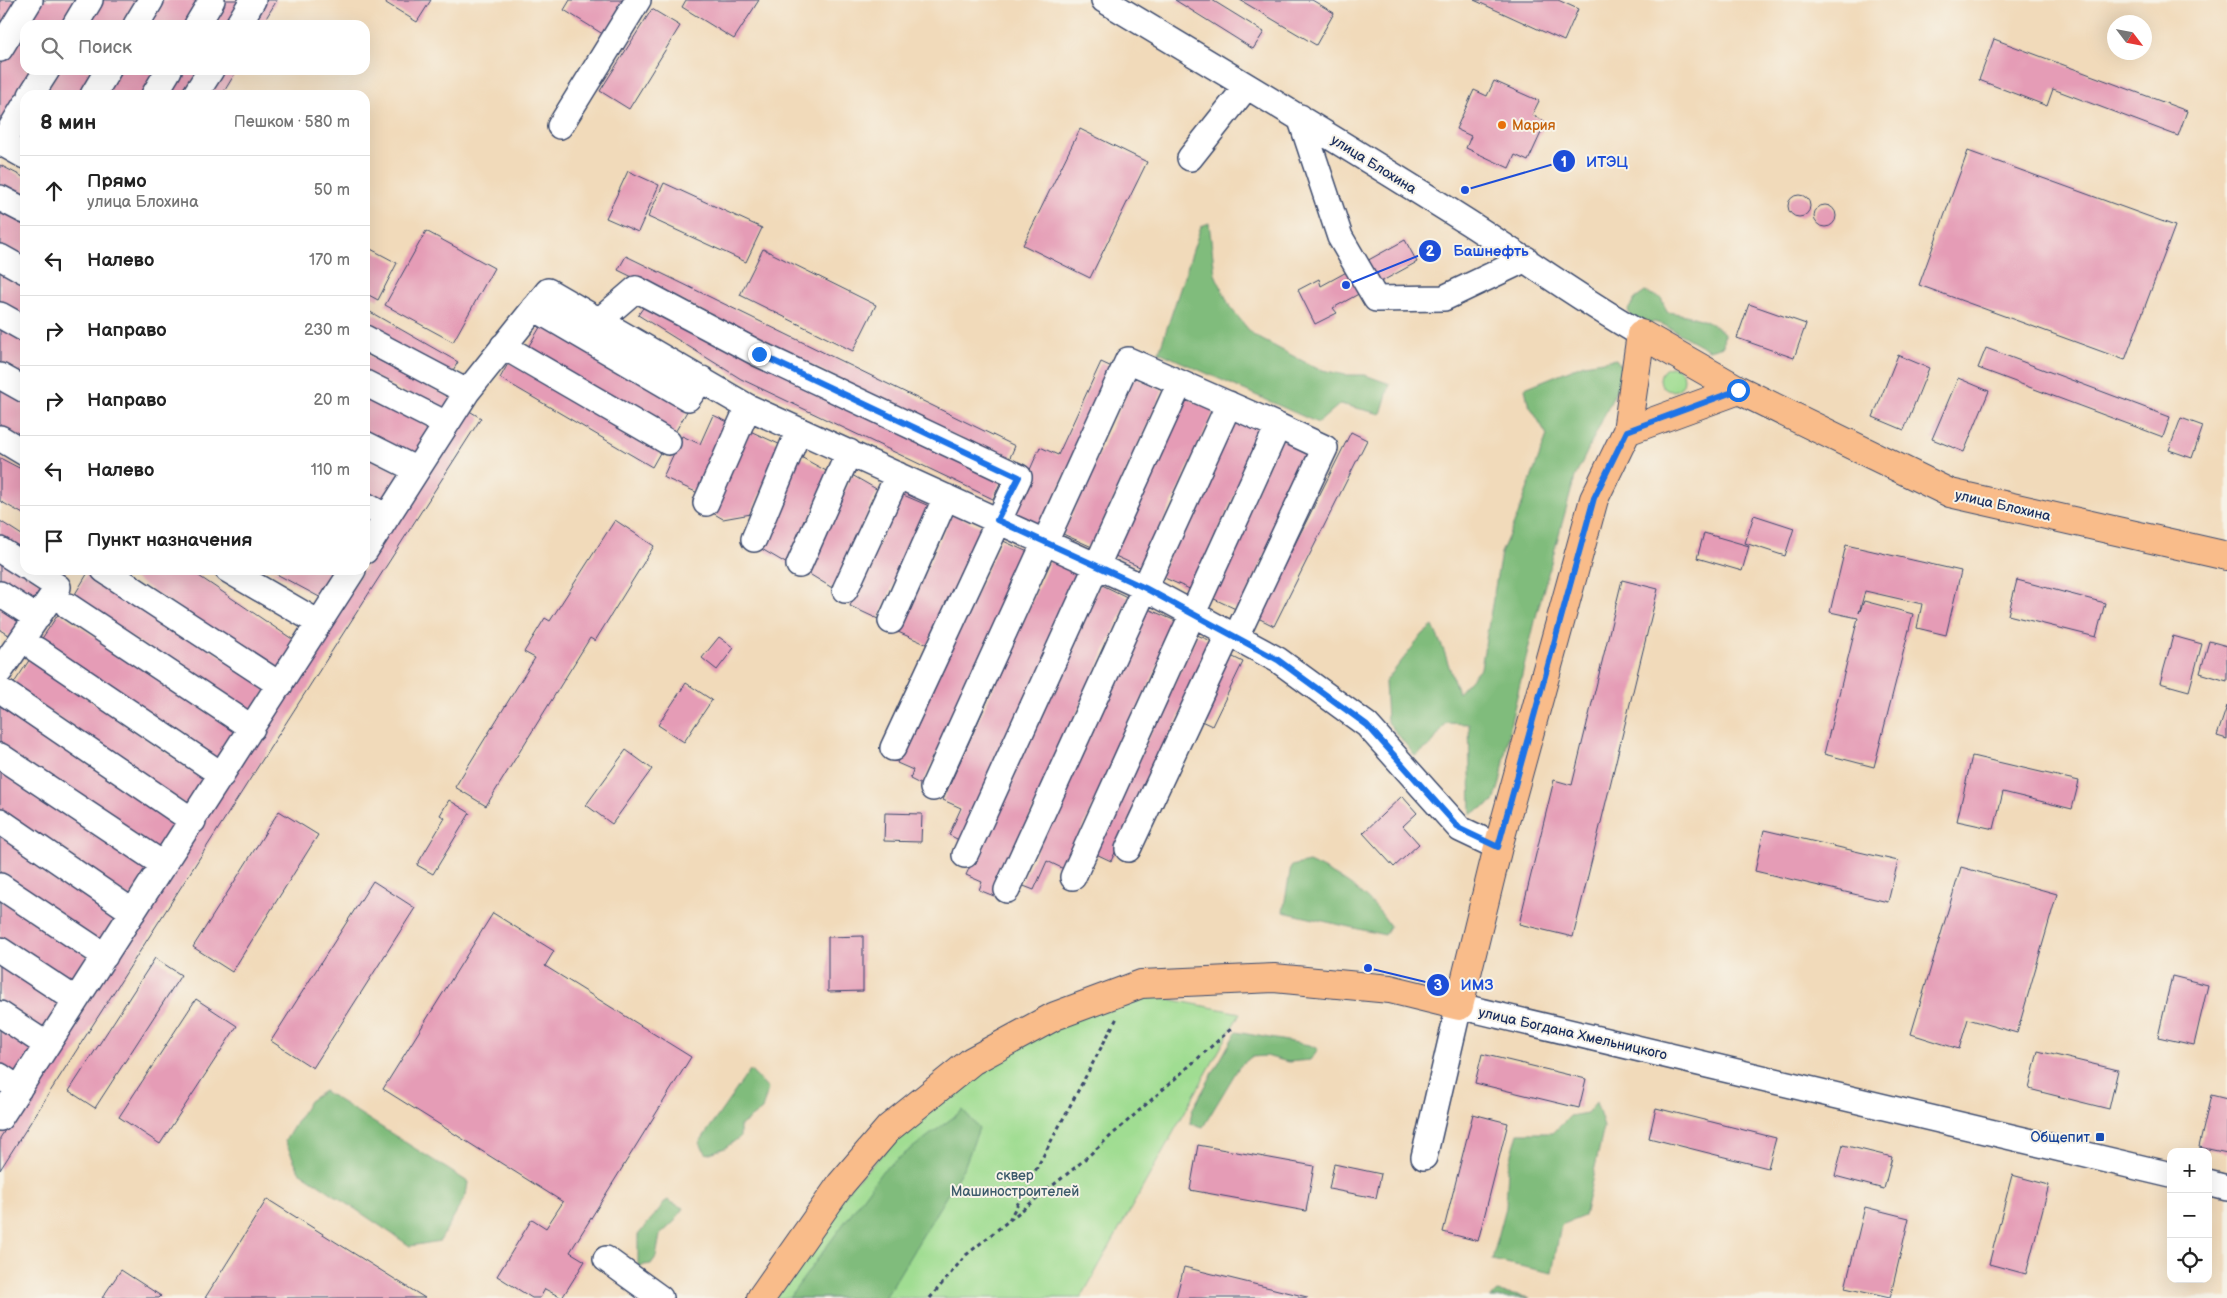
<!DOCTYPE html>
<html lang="ru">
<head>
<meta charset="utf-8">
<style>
  :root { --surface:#fff; --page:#f2f2f2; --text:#222; --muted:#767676; --line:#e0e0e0 }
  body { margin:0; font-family:"Balsamiq Sans",sans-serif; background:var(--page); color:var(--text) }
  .controls { position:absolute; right:15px; bottom:15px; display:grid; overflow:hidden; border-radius:10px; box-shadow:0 5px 20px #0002 }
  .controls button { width:45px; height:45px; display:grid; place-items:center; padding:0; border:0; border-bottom:1px solid var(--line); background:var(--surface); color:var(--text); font:25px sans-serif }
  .compass { position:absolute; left:2107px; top:15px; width:45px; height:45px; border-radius:50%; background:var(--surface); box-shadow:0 5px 20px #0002; rotate:122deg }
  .stop { position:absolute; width:15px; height:15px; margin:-11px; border:4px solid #1a73e8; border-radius:50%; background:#fff }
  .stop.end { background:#1a73e8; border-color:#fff; box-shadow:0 1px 5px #0008 }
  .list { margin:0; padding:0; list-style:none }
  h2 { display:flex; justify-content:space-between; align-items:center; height:65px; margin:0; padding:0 20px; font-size:21px }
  h2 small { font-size:16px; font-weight:400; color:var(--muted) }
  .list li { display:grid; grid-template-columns:32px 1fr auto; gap:15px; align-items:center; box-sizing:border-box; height:70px; padding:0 20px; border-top:1px solid var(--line) }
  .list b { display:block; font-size:19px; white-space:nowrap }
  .list p { margin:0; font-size:16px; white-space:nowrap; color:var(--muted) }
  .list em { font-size:16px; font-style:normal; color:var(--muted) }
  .icon { flex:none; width:28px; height:28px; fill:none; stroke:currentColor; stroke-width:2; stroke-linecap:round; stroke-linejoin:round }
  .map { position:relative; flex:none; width:2227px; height:1298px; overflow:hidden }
  .search { position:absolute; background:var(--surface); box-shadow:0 5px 20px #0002; left:20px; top:20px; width:350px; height:55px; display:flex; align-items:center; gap:12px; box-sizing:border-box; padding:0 18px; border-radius:15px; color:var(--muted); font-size:19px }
  .panel { position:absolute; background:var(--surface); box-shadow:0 5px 20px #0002; left:20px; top:90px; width:350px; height:485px; border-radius:15px }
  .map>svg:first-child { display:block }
  .green { fill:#a0dd92; stroke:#5e8678 }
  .forest { fill:#80bc7c; stroke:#4e766d }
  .building { fill:#e59cb6 }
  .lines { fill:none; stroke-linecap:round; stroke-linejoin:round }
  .minor-casing { stroke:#3b496c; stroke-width:28 }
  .major-casing { stroke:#3b496c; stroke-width:30 }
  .path { stroke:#3b496c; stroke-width:3; stroke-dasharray:4 4; stroke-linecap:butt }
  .minor { stroke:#fff; stroke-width:25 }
  .major { stroke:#f9bc8a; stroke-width:28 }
  .route { stroke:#1a73e8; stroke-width:6 }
  .food-dot { fill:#e8710a; stroke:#f7f3e8; stroke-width:2 }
  .transit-dot { fill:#1a4fb4; stroke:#f7f3e8; stroke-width:2 }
  .labels { text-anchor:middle; stroke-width:4; stroke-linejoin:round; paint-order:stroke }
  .food-label { font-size:14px; fill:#c56008; stroke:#f7f3e8; text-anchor:start }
  .street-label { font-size:14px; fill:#1b2f5e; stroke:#f7f3e8 }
  .transit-label { font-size:14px; fill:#164399; stroke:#f7f3e8; text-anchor:end }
  .park-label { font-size:14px; fill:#3c5a6b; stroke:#f7f3e8 }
  .leader { fill:none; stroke:#1d4ed8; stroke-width:2 }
  .callout-dot { fill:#1d4ed8; stroke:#f7f3e8; stroke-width:2 }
  .mark-label { font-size:15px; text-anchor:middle; font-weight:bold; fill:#fff }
  .callout-label { font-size:15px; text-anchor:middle; font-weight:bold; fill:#1d4ed8; stroke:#f7f3e8; stroke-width:4; stroke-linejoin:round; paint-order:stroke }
</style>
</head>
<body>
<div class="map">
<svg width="2227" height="1298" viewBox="0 0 2227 1298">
  <rect width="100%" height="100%" fill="#f7f3e8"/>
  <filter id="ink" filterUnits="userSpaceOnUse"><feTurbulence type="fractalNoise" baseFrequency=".02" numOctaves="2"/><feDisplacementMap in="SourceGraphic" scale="10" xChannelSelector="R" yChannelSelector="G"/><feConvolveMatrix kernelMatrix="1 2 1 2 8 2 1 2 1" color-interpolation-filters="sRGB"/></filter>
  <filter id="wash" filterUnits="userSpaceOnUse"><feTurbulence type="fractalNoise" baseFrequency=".0096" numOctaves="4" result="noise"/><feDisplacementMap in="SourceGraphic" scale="20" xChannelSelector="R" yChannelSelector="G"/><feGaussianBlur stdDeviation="1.12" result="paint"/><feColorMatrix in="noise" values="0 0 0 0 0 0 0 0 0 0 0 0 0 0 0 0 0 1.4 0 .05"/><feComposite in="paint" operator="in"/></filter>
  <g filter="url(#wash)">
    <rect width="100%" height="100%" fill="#f1daba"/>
    <!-- green -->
    <path class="green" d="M1660 379a12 12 0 1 1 24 0a12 12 0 1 1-24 0Z
      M1137 993 1240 1013 1081 1298H773L852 1185 944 1092 1011 1047Z"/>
    <!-- forest -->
    <path class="forest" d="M1209 223 1215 274 1230 307 1253 335 1318 369 1345 375H1365L1390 384 1381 414 1340 404 1318 423 1159 352 1201 226Z
      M1645 292 1661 298 1667 312C1688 315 1707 318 1724 333L1723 346 1709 350 1664 325 1654 322 1641 325 1632 320 1628 310 1635 299Z
      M1616 359 1625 372 1575 477 1537 613 1511 721 1500 783 1494 802 1471 814 1469 724 1446 723 1431 745 1415 756 1387 721 1385 682 1423 634 1433 626 1444 651 1458 693 1481 668 1501 553 1519 512 1547 435 1528 403 1525 388 1584 364Z
      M1309 862C1342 877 1371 896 1390 926L1385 935 1283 912 1291 866Z
      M1236 1032 1309 1045 1318 1049 1310 1060 1288 1062 1266 1056 1251 1057 1239 1067 1203 1127 1190 1123 1192 1110Z
      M750 1070 768 1089 762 1110 740 1126V1137L725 1148 707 1154 699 1143Z
      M324 1091 468 1182 466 1195 440 1241 410 1246 299 1171 285 1141 309 1101Z
      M1596 1102 1604 1127 1584 1216 1561 1225 1552 1273 1492 1260 1506 1207 1508 1168 1518 1133H1553L1570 1116 1587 1113Z
      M963 1110 979 1128 965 1165 885 1298H789L883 1170Z
      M667 1200 683 1208 675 1221 660 1235 656 1257 651 1264 638 1266V1235Z
      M1497 1292 1530 1298H1490Z"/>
    <g id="blocks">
      <!-- building -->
      <path class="building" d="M0 0H20L0 32Z
        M40 0H78L62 25H25V70H35L0 126V65Z
        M101 0H139L124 25H86Z
        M160 0H201L186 25H145Z
        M223 0H244L228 25H207Z
        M259 0H277L262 25H245Z
        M387 0H431L417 22 386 3Z
        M570 0H628L606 36 564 10Z
        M686 0H759L734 39 682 7Z
        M1175 0H1212L1264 32 1253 49Z
        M1240 0H1312L1334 13 1316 45Z
        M1474 0H1558L1578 9 1564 41Z
        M652 9 680 26 629 109 600 91Z
        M1994 39 2187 111 2178 136 2053 89 2047 106 1979 80Z
        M58 70H96L81 95H43Z
        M118 70H159L143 95H103Z
        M179 70H200L185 95H163Z
        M219 70H237L222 95H205Z
        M1494 81 1539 101 1532 115 1546 122 1528 161 1515 155 1509 168 1466 148 1471 136 1456 129 1474 90 1487 96Z
        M25 124V141L17 136Z
        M1080 129 1147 162 1090 278 1023 245Z
        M1968 151 2175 226 2125 360 1919 285Z
        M0 165 25 178V199L0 186Z
        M628 171 659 185 638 232 606 218Z
        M664 183 762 228 746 262 648 217Z
        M1788 206a11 11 0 1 1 22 0a11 11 0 1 1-22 0Z
        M1814 216a11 11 0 1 1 22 0a11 11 0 1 1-22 0Z
        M0 209 25 223V265L0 251Z
        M426 231 494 268 453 342 385 305Z
        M1405 240 1417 262 1333 308 1337 313 1315 324 1298 290 1319 279 1321 286Z
        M365 246 397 263 378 300 365 293Z
        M763 249 876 305 853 351 740 295Z
        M626 256 1015 446 1008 462 618 270Z
        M0 266 25 280V320L0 306Z
        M648 301 1001 481 993 499 741 379 638 315Z
        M1749 304 1806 324 1794 358 1737 338Z
        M365 309 458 362 449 377 365 329Z
        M545 319 690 406 673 436 527 349Z
        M0 325 25 338V380L0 367Z
        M1986 348 2170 417 2163 437 1978 368Z
        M365 353 451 398 444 412 365 372Z
        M1898 355 1929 368 1904 430 1873 417Z
        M509 362 661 451 652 467 500 378Z
        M1101 362 1114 368 1041 529 1010 515 1040 447 1058 455Z
        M1134 377 1163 390 1092 547 1063 534Z
        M1958 378 1989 391 1964 452 1932 439Z
        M0 387 25 400V440L0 427Z
        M365 394 434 428 415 460 365 436Z
        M1184 397 1214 411 1142 568 1113 555Z
        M466 409 481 418 0 1170V1138L363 570H365V567Z
        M713 415 730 423 698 493 663 477 682 436 700 444Z
        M1232 417 1263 431 1192 590 1160 576Z
        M2181 418 2203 426 2192 458 2169 450Z
        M750 431 781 445 751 514 723 519 711 512Z
        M1351 432 1367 440 1274 626 1258 618Z
        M1280 438 1310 452 1240 611 1210 597Z
        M365 456 401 474 384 508 365 498Z
        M799 456 830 473 789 565 760 548Z
        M0 458 25 471V515L0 501Z
        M852 475 878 490 834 589 806 572Z
        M901 494 929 506 878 619 850 606Z
        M952 514 982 527 928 645 898 632Z
        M1754 515 1794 528 1785 556 1745 543Z
        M615 520 654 546 595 641 590 638 486 806 455 787 535 658 524 652 545 618 550 621Z
        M0 521 25 537V560L0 544Z
        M1704 533 1749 546 1742 571 1697 558Z
        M1001 540 1030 553 922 785 910 779 913 770 897 763Z
        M1846 545 1961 571 1946 635 1917 628 1922 604 1865 591 1859 613 1864 601 1913 614 1874 767 1824 754 1858 618 1830 612Z
        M0 558 51 589 38 607 0 584Z
        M1051 559 1085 575 963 842 949 835 961 808 943 800Z
        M122 570H190L298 643 278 675Z
        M269 570H341L325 600Z
        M89 571 269 687 251 714 72 599Z
        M1622 580 1658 589 1573 937 1519 924 1554 780 1572 785Z
        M2017 580 2105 603 2096 637 2008 615Z
        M1100 584 1129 598 994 896 979 890 982 882 966 875Z
        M0 605 25 621 13 638 0 630Z
        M1146 608 1178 622 1064 869 1047 861 1034 890 1021 885Z
        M59 613 240 733 220 764 39 643Z
        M1197 635 1214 642 1111 861 1094 853Z
        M2173 636 2202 644 2189 691 2160 683Z
        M719 637 734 648 717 670 702 658Z
        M2209 641 2227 646V681L2200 673Z
        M1229 655 1243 662 1212 726 1197 719Z
        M30 659 208 781 190 808 12 686Z
        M686 683 712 700 684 742 658 725Z
        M0 706 179 824 160 852 0 747Z
        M2227 706V739L2217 736Z
        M626 750 652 769 612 824 586 805Z
        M1972 756 2079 781 2072 809 2003 792 1994 829 1957 821Z
        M0 770 149 870 130 898 0 811Z
        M1402 796 1417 813 1403 826 1419 844 1394 867 1363 833Z
        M449 800 470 813 433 874 417 865 445 818 440 815Z
        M279 811 318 835 232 972 193 947Z
        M885 813 922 814 921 842 884 841Z
        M1764 830 1898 861 1888 902 1755 871Z
        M0 835 120 916 101 944 0 876Z
        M1961 867 2057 894 2017 1033 1968 1019 1959 1049 1911 1034Z
        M373 881 415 908 313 1068 271 1041Z
        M0 899 92 959 73 988 0 940Z
        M493 913 554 951 545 966 691 1057 570 1252 585 1261 562 1298 545 1289 540 1298H532L497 1276 532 1219 546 1228 563 1202 383 1089Z
        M863 936V991L828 992V937Z
        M155 958 181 975 95 1108 69 1091Z
        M0 963 63 1004 45 1031 0 1001Z
        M2172 976 2208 985 2194 1045 2158 1037Z
        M196 999 237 1026 160 1144 119 1117Z
        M0 1026 35 1049 16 1077 0 1066Z
        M2038 1051 2118 1070 2109 1109 2029 1089Z
        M1482 1054 1586 1079 1579 1108 1475 1083Z
        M2211 1095 2227 1099V1153L2199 1147Z
        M1656 1108 1776 1138 1768 1168 1649 1138Z
        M1473 1114 1508 1123 1478 1241 1443 1232Z
        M1198 1145 1314 1166 1306 1211 1190 1190Z
        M1843 1145 1892 1157 1884 1189 1835 1176Z
        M1334 1164 1381 1174 1376 1198 1329 1189Z
        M2012 1175 2049 1185 2026 1274 1989 1264Z
        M267 1199 425 1298H205Z
        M1865 1207 1909 1218 1890 1298 1845 1288Z
        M1184 1267 1307 1297V1298H1176Z
        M121 1270 161 1296 159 1298H102Z"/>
    </g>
  </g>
  <g filter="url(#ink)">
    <use href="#blocks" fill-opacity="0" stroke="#3b496c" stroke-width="1"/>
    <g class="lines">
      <!-- minor casing -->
      <g class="minor-casing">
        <path id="minor" d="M1104 0C1226 73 1348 147 1469 223 1527 260 1581 300 1641 334
          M75 25 90 0
          M136 25 151 0
          M197 25 212 0
          M238 25 253 0
          M0 49 30 0
          M31 95 47 70
          M93 95 108 70
          M154 95 169 70
          M195 95 211 70
          M1300 117 1340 237 1376 299 1444 298 1526 259
          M560 126 638 0
          M0 142 25 156
          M2 143 25 105
          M1190 158 1247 86
          M0 198 25 211
          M0 257 25 271
          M534 308 688 398 702 379
          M0 315 25 329
          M600 320 636 289 759 354 1019 477 893 748
          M365 338 467 392
          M503 346 668 442
          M0 376 25 390
          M365 383 446 424
          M0 438 25 453
          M365 444 417 470
          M706 503 748 407
          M365 505 387 517
          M754 539 799 430
          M0 550 25 566
          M365 551 467 392 548 291 748 407 1145 588 1278 660 1367 725 1460 829 1498 847
          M799 565 849 452
          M104 570 280 685
          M228 570 319 623
          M845 590 898 475
          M0 594 37 618
          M68 606 252 728
          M891 621 946 497
          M37 650 222 775
          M0 671 58 587 32 570
          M5 693 193 821
          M0 756 164 865
          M933 788 1128 360 1278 426
          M0 821 133 912
          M1128 849 1229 633
          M965 855 1180 383
          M1073 877 1278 426 1325 448 1236 637
          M0 886 105 956
          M1007 890 1229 404
          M0 950 76 1000
          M0 1014 47 1045
          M0 1076 19 1089
          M0 1118 353 570
          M1424 1157 1459 1006 2171 1175
          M2208 1183 2227 1188
          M606 1259 660 1298"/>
      </g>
      <!-- major casing -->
      <g class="major-casing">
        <path id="major" d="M1739 390 1627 431 1641 334 1739 390 1950 493 2227 556
          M761 1298 841 1184 889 1128 972 1061 1055 1016 1141 984 1274 978 1390 989 1459 1006 1498 847 1594 499 1627 431"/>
      </g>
      <!-- path -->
      <path class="path" d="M1009 1220 1118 1016
        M930 1298 966 1255 1077 1166 1232 1028"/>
      <!-- minor -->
      <use href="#minor" class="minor"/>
      <!-- major -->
      <use href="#major" class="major"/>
    </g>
  </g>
  <g class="lines" filter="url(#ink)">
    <!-- route -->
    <path class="route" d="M759 354 1019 477 997 520 1145 588 1278 660 1367 725 1460 829 1498 847 1594 498 1627 431 1738 390"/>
  </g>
  <!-- markers -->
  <circle class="food-dot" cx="1502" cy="125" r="5"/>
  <rect class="transit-dot" x="2095" y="1132" width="10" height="10" rx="2.5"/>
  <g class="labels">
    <!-- food labels -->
    <g class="food-label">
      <text x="1512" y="130">Мария</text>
    </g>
    <!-- street labels -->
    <g class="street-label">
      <text transform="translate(1374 164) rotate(32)" y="5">улица Блохина</text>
      <text transform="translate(2003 505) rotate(13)" y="5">улица Блохина</text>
      <text transform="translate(1573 1033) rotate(13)" y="5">улица Богдана Хмельницкого</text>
    </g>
    <!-- transit labels -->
    <g class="transit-label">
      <text x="2090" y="1142">Общепит</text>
    </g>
    <!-- park labels -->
    <g class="park-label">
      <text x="1015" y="1180">сквер<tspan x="1015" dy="16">Машиностроителей</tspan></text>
    </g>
  </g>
  <!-- callouts -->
  <path class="leader" d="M1465 190L1564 161M1346 285L1430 251M1368 968L1438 985"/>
  <g class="callout-dot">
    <circle cx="1465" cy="190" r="5"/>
    <circle cx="1346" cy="285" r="5"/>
    <circle cx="1368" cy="968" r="5"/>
    <circle cx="1564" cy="161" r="12"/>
    <circle cx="1430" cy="251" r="12"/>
    <circle cx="1438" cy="985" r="12"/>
  </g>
  <g class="mark-label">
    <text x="1564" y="167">1</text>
    <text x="1430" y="256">2</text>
    <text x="1438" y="990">3</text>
  </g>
  <g class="callout-label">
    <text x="1607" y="167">ИТЭЦ</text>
    <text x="1491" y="256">Башнефть</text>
    <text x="1477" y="990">ИМЗ</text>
  </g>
</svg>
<div class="controls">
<button>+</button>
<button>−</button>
<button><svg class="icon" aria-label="locate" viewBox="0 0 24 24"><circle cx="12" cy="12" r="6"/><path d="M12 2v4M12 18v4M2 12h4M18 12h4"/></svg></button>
</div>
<svg class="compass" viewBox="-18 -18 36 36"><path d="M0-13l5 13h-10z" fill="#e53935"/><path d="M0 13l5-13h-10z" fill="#767676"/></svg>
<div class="stop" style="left:1738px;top:390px"></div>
<div class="stop end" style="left:759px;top:354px"></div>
<div class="search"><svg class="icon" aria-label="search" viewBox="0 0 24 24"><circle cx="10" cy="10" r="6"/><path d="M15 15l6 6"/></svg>Поиск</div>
<section class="panel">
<h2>8 мин<small>Пешком · 580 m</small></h2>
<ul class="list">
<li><svg class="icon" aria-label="ahead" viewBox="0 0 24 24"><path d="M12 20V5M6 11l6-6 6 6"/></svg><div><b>Прямо</b><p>улица Блохина</p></div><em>50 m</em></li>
<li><svg class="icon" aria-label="left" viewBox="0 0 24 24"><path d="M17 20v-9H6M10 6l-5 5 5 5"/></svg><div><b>Налево</b></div><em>170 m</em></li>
<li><svg class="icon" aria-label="right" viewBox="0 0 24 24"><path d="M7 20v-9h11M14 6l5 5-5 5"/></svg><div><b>Направо</b></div><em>230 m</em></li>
<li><svg class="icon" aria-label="right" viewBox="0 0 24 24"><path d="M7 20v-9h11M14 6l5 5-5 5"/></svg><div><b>Направо</b></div><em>20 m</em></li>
<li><svg class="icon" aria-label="left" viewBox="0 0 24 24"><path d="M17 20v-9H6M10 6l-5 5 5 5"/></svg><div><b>Налево</b></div><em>110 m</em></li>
<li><svg class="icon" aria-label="arrive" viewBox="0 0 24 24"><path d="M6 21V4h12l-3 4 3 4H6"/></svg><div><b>Пункт назначения</b></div></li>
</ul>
</section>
</div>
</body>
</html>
